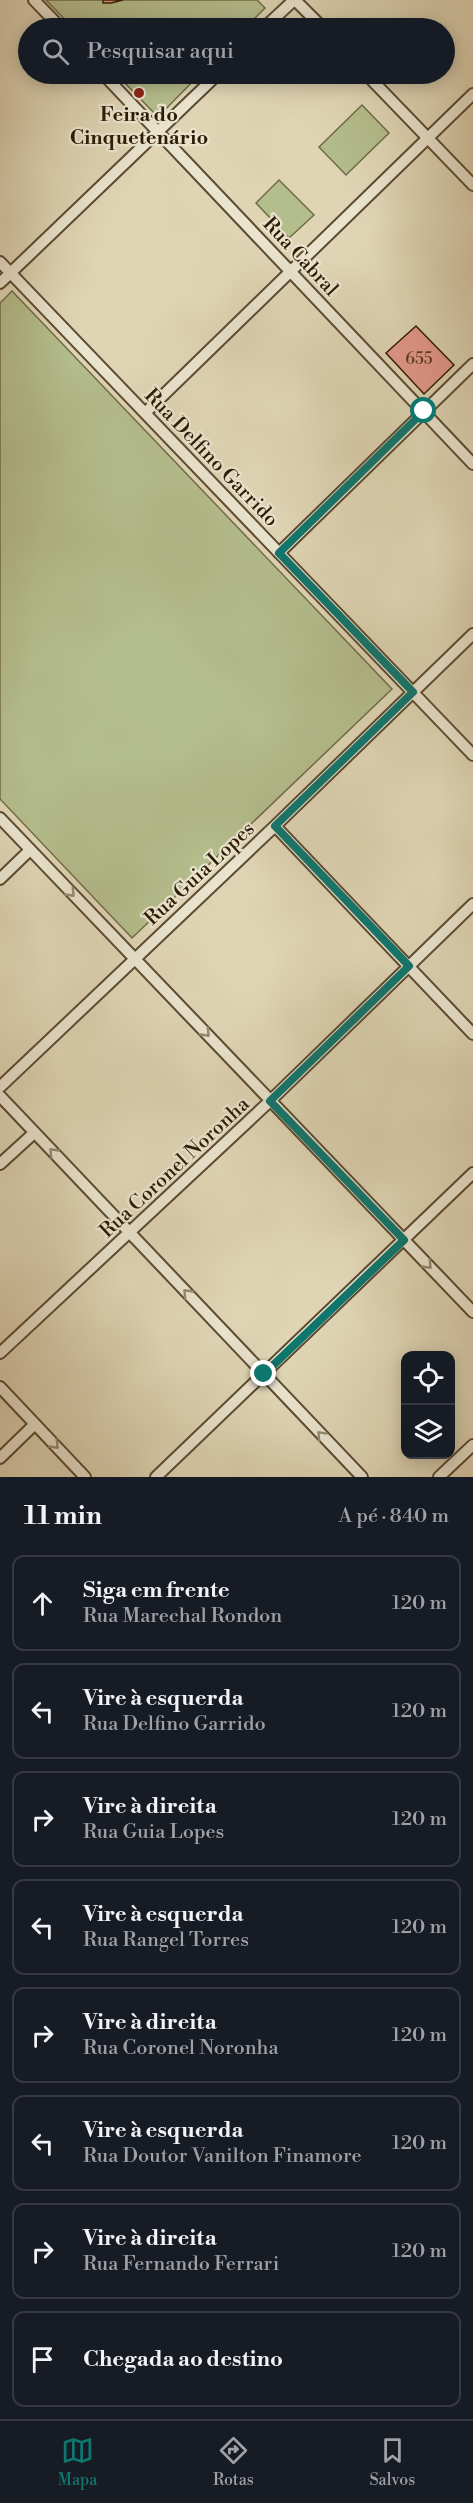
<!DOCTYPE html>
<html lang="pt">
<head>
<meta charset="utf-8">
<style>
  :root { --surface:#171b24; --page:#242831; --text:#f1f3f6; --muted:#9ea1a6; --line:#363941; --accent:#0f766e }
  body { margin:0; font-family:"Libre Bodoni",serif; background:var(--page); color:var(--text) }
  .controls { position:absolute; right:18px; bottom:18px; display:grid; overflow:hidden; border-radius:12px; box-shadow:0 3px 15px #0003 }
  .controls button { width:54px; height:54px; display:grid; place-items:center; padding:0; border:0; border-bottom:2px solid var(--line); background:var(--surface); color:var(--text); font:30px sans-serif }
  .stop { position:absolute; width:18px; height:18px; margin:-14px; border:4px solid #0f766e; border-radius:50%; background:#fff }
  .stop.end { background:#0f766e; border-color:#fff; box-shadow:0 2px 6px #0008 }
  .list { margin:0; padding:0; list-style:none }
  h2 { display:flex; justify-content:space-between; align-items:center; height:78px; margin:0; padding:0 24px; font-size:26px }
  h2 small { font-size:20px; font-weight:400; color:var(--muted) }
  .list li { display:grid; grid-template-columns:39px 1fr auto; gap:18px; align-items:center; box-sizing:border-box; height:96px; margin:0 12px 12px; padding:0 12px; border:2px solid var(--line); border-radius:12px }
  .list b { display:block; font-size:22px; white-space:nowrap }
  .list p { margin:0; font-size:20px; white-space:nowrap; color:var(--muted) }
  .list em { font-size:20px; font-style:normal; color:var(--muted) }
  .icon { flex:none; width:33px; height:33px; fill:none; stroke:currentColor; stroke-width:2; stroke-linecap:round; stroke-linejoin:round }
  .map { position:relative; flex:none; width:473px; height:1477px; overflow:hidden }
  .search { position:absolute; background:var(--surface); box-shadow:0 3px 15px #0003; left:18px; right:18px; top:18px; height:66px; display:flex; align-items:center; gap:15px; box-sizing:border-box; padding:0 21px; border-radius:33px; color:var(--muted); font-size:22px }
  .sheet { height:942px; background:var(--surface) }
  nav { display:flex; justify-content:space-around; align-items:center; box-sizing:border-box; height:84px; border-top:2px solid var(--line); background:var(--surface); font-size:16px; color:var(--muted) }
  nav a { display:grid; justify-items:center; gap:3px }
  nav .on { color:var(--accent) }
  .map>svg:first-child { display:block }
  .green { fill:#b4bd8c; stroke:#706c48; stroke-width:1.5 }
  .building { fill:#e4988c; stroke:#2d1c03; stroke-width:1.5 }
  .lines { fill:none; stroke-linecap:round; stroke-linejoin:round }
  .minor-casing { stroke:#5a4a30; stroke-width:14 }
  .minor { stroke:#eae4cf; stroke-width:10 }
  .oneway { stroke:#958a73 }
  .route { stroke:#0f766e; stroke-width:8 }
  .poi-dot { fill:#8f2418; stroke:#eae4cf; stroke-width:2 }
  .labels { text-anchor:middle; stroke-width:4.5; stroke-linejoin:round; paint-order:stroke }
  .number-label { font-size:16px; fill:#5b3b25 }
  .poi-label { font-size:20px; font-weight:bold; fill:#2d1c03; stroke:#eae4cf }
  .street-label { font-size:20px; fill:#2d1c03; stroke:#eae4cf }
</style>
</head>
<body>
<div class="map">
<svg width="473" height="1477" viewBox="0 0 473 1477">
  <rect width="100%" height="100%" fill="#dfd5b5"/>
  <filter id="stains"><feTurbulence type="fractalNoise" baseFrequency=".00333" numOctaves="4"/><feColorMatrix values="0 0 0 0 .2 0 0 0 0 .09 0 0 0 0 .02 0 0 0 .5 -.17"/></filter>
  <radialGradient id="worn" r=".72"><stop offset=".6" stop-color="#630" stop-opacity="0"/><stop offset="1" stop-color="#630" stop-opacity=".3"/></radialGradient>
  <!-- green -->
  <path class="green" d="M46 0H257L265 8 245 28H73Z
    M116 74H200L158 117Z
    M362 105 389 133 346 175 319 147Z
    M279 180 314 215 289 238 256 203Z
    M12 291 392 689 132 938 0 799V303Z"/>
  <!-- building -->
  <path class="building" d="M103 0H123L111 3H103Z
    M416 326 454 365 424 394 386 353Z"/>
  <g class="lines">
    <!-- minor casing -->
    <g class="minor-casing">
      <path id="minor" d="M34 0 61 28
        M295 0 323 28
        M264 28 294 0
        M103 74 473 464
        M366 74 473 185
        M0 262 473 755
        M0 283 218 74
        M145 413 473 94
        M279 553 473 364
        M0 818 473 1312
        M275 826 473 1034
        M0 879 30 850
        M0 1087 275 826 473 634
        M0 1096 362 1477
        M0 1164 34 1133
        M0 1353 270 1101 473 904
        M0 1387 85 1477
        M0 1458 35 1424
        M156 1477 473 1173
        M439 1477 473 1445"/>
    </g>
    <!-- minor -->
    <use href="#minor" class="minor"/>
  </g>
  <!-- one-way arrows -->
  <defs><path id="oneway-chevron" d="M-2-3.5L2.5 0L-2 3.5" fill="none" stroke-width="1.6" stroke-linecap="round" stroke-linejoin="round" transform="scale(1.5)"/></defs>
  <g class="oneway">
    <use href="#oneway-chevron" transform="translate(71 893) rotate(46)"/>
    <use href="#oneway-chevron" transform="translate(206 1033) rotate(46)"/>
    <use href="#oneway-chevron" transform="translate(53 1152) rotate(-134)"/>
    <use href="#oneway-chevron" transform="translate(428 1265) rotate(46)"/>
    <use href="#oneway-chevron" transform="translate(187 1293) rotate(-134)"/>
    <use href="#oneway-chevron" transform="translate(321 1435) rotate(-133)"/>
    <use href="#oneway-chevron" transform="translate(55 1445) rotate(46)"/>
  </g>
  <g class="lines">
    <!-- route -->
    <path class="route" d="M264 1374 404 1240 270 1101 409 966 275 826 413 692 279 553 424 411"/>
  </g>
  <!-- markers -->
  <circle class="poi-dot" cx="139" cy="93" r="6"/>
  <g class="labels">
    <!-- number labels -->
    <g class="number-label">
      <text x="419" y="364">655</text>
    </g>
    <!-- poi labels -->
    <g class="poi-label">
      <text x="139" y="121">Feira do<tspan x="139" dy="23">Cinquetenário</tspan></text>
    </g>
    <!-- street labels -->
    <g class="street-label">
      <text transform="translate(301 256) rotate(47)" y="7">Rua Cabral</text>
      <text transform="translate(212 457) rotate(46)" y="7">Rua Delfino Garrido</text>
      <text transform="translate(199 873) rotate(-43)" y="7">Rua Guia Lopes</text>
      <text transform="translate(174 1167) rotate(-43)" y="7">Rua Coronel Noronha</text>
    </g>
  </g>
  <rect width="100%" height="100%" filter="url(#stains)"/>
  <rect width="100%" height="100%" fill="url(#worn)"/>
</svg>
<div class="controls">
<button><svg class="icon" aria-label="locate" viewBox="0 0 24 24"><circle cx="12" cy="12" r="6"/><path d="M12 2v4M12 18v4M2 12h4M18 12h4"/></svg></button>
<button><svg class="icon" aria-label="layers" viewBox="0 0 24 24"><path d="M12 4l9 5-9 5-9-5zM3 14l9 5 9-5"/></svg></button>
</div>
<div class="stop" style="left:424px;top:411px"></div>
<div class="stop end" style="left:264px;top:1374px"></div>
<div class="search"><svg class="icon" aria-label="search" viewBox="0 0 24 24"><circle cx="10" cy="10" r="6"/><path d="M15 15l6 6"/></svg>Pesquisar aqui</div>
</div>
<section class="sheet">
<h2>11 min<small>A pé · 840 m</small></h2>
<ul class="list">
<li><svg class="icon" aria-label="ahead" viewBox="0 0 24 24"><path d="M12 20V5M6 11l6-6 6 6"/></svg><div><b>Siga em frente</b><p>Rua Marechal Rondon</p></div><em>120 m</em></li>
<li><svg class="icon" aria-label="left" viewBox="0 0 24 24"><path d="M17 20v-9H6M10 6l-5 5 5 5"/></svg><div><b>Vire à esquerda</b><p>Rua Delfino Garrido</p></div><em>120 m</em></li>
<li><svg class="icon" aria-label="right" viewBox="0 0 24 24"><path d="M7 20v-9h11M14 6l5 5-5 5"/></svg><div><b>Vire à direita</b><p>Rua Guia Lopes</p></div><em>120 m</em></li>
<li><svg class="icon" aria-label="left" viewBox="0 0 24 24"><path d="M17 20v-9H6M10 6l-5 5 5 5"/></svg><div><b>Vire à esquerda</b><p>Rua Rangel Torres</p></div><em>120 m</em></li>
<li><svg class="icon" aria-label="right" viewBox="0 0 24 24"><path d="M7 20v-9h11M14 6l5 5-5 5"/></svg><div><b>Vire à direita</b><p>Rua Coronel Noronha</p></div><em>120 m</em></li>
<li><svg class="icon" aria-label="left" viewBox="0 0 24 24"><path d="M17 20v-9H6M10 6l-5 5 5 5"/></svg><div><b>Vire à esquerda</b><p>Rua Doutor Vanilton Finamore</p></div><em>120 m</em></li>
<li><svg class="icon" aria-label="right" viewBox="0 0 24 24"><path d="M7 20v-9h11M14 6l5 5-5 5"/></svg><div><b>Vire à direita</b><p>Rua Fernando Ferrari</p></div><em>120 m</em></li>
<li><svg class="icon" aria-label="arrive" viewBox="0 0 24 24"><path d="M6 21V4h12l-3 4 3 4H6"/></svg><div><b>Chegada ao destino</b></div></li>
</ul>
</section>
<nav>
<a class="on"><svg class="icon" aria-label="map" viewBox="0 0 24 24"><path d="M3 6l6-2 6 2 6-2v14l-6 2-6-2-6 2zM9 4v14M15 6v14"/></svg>Mapa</a>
<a><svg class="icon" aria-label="directions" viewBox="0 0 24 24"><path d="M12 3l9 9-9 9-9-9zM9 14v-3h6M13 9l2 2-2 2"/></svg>Rotas</a>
<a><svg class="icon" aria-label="saved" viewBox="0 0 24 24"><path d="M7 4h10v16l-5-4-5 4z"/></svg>Salvos</a>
</nav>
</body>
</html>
